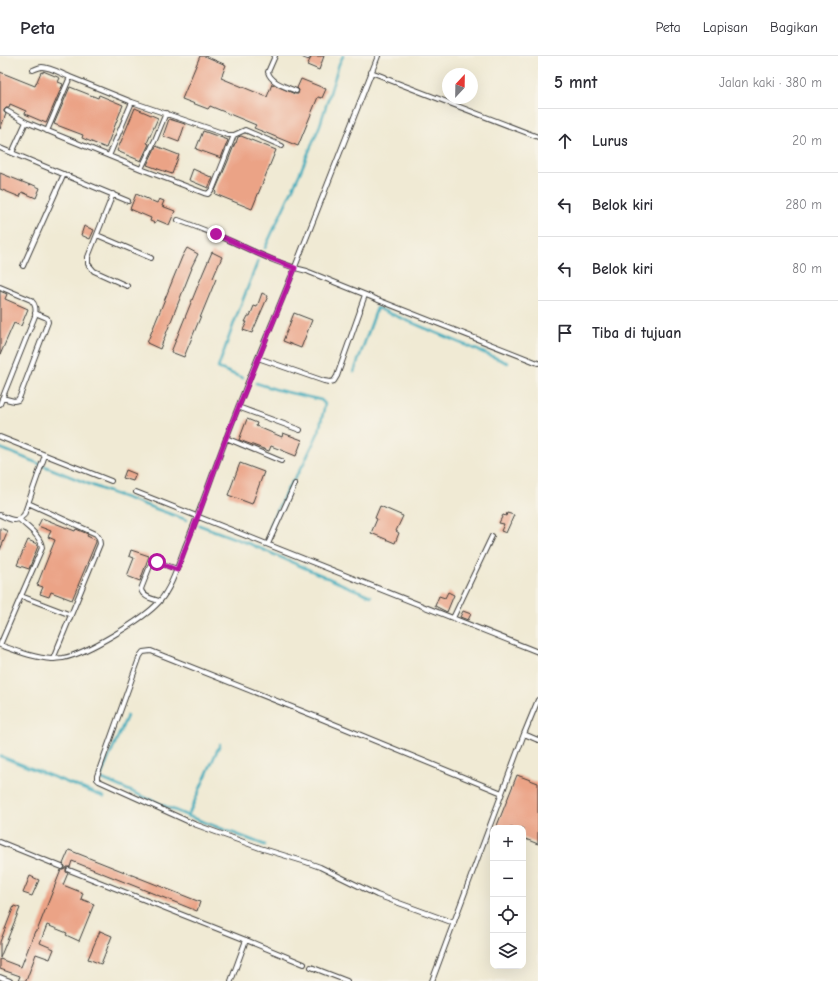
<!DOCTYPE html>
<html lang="id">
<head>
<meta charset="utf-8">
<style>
  :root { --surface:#fff; --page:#f7f7f7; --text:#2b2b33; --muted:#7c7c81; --line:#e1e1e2 }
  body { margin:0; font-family:"Comic Neue",sans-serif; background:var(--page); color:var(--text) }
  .controls { position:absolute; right:12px; bottom:12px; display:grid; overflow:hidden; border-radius:8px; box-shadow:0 4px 16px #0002 }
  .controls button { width:36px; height:36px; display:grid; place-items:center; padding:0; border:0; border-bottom:1px solid var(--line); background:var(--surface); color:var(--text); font:20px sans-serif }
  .compass { position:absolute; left:442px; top:12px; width:36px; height:36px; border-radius:50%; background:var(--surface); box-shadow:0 4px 16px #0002; rotate:22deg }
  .stop { position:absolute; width:12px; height:12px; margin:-9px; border:3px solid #b5179e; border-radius:50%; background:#fff }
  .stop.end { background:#b5179e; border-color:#fff; box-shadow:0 1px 4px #0008 }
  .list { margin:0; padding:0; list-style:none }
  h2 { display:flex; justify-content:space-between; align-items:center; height:52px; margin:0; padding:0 16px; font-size:17px }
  h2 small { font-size:13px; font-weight:400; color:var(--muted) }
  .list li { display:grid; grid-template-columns:26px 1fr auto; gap:12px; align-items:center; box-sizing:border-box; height:64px; padding:0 16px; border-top:1px solid var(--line) }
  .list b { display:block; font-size:15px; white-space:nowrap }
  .list em { font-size:13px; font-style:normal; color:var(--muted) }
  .icon { flex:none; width:22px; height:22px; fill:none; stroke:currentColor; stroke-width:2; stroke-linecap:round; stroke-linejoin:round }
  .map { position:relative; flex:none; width:538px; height:925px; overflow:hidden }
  header { display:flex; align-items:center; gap:24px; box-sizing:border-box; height:56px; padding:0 20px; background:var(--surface); border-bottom:1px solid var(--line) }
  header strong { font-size:19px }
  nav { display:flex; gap:22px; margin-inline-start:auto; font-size:14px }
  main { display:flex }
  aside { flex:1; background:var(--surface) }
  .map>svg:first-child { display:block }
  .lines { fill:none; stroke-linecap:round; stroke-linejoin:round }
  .stream { stroke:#3eabbc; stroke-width:2.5 }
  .building { fill:#eba386 }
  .service-casing { stroke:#3c3b38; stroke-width:6 }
  .service { stroke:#fff; stroke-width:4 }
  .route { stroke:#b5179e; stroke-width:5 }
</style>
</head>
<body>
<header>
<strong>Peta</strong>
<nav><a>Peta</a><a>Lapisan</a><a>Bagikan</a></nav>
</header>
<main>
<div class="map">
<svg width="538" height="925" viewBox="0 0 538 925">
  <rect width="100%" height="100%" fill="#f7f3e8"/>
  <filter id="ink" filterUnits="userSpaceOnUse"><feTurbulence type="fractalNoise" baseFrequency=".025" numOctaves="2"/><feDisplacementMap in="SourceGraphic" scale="8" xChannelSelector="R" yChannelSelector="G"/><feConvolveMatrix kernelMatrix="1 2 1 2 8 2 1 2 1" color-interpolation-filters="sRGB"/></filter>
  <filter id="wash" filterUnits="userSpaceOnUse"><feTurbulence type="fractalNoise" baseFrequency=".012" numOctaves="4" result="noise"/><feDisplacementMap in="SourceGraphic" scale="16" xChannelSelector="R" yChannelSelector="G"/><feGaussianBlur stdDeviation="0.9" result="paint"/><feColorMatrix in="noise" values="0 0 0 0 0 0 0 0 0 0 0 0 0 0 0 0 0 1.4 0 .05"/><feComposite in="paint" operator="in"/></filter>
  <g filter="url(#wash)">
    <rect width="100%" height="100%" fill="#f0ead4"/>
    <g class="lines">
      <!-- stream -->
      <path class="stream" d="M265 192 299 119 320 69 339 8 343 0
        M354 316 377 252 508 307
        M243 322 218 312 235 264 258 205
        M256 327 278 334 321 344 325 348 319 375 303 409 287 434 269 470
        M0 392 106 435 187 464
        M199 469 250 488 344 529 371 540
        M127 660 100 722 188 760
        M220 688 188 760 265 789
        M0 700 104 741"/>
    </g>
    <g id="blocks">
      <!-- building -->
      <path class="building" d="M200 0H205L226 9 221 22 267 41 272 28 295 38H298L299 34 297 32 301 23 326 33 322 42 318 41 298 90 254 72 256 69 210 50 208 53 182 43Z
        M311 0H324L319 14 307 9 311 2Z
        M43 15 60 22 58 26 63 28 47 65 46 67 25 58 26 55 10 48 9 52H6L4 54V56L6 58 0 73V16L35 30 41 16 43 17Z
        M70 31 98 42 99 39 123 49 106 92 82 82 83 79 54 68Z
        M135 52 158 62 147 87 149 88 141 105 117 95Z
        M169 63 185 68 179 86 163 80Z
        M203 75 228 84 221 102 196 93Z
        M241 80 276 94 252 153 215 138 216 136 215 135 228 105 235 87H236L238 81Z
        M156 90 179 99 172 118 147 109Z
        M193 113 213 122 208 132 189 124Z
        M0 117 30 129 31 128 40 132 36 142 22 136 20 141 0 133Z
        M136 138 157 147 159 143 164 145 162 150 175 155 169 169 157 164 155 167 150 165 151 162 130 153Z
        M84 170 94 174 90 183 81 179Z
        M187 192 198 198 191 212H192L160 293 147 287 182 201Z
        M212 196 222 201 213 222 216 223 184 301 171 296 203 217Z
        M0 235 7 238 5 243 28 253 21 270 14 267 0 299Z
        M262 237 268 240 252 277 243 274 247 266H245L248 260H250L254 250 257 251Z
        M294 257 312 264 301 292 283 285Z
        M247 363 257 367 256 370 282 381 283 377 302 384 296 400 271 390 269 395 239 384Z
        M240 407 264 416 252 448 228 439Z
        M126 414 136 418 133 425 123 422Z
        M380 450 403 460 396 475 399 477 395 487 371 477 377 463 375 462Z
        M507 457 514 459 506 477 501 475 504 468 499 467 503 459 506 460Z
        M42 462 75 475 76 473 88 478 87 480 96 484V486L72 544 51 536 49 541 40 538 43 531 37 529 55 484 48 481 51 475 38 470Z
        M0 472 8 475 0 494Z
        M28 484 37 488 38 490 29 513 17 509Z
        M131 494 149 500 140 525 127 520 134 502 129 500Z
        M448 536 454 539 447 556 435 550 439 540 445 542Z
        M463 555 471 558 468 564 460 561Z
        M517 719 538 727V788L523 782V772H496Z
        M69 794 200 846 197 855 72 805 70 811H67L66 813V816L68 817 63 829 83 837 81 843 94 848 79 885 66 879 67 877 47 869 40 887 54 893 50 903 36 898 26 925H18L20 920 0 913V903L21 911 35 875H37L61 814H63L65 813V810L63 808Z
        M30 820 39 824 32 840 23 837Z
        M14 850 20 852 0 902V886Z
        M100 875 112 880 101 908 88 903Z"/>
    </g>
  </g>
  <g filter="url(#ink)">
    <use href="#blocks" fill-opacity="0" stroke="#3c3b38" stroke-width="1"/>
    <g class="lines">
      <!-- service casing -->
      <g class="service-casing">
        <path id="service" d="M275 0 268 16C271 27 287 31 296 35
          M305 0 308 1
          M33 14C36 13 39 11 42 11 50 11 62 18 70 21L47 75
          M371 16 384 21
          M70 21 132 46 109 100
          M387 23 538 81
          M132 46 228 79H234L245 74 282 90
          M7 55 26 66 141 113 204 137 208 138 213 132 234 79
          M0 92 128 145
          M12 97 26 66
          M141 113 155 84 166 57
          M113 138 88 201V208L94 215 127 230
          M178 164C197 171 215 178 233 186 257 197 281 209 307 215
          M97 179 151 202
          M23 210 64 118
          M309 216 376 243
          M0 231 31 244C36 249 36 253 35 260L0 348
          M378 244 538 307
          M360 253 365 239
          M258 302 324 325 330 326 334 325 337 320 360 255
          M2 342 14 345 18 344 20 340 48 266 47 262 35 257
          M238 351 300 374
          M0 381 111 425
          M226 382 281 405
          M136 436 538 596
          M28 447 96 478 99 482 100 488 53 603
          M0 459C10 463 15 468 24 459L45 399
          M20 464C28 472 41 480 42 492L21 540
          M268 488 295 428
          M159 545C153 543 142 541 141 533L150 510 153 506H157L177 513
          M453 562 492 480
          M0 589C17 595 34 602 52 603 55 603 60 602 63 602 86 598 144 563 159 546 172 531 178 509 185 491 200 455 212 419 226 383 247 325 272 269 295 211 323 141 350 70 378 0
          M0 589 21 540 71 559
          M524 678 538 684
          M0 786 62 811
          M69 814 246 884 304 908
          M454 867 377 839 320 811 306 806 260 792 194 768 99 725 97 723V720L140 600 143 596 151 595 317 661 502 737
          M311 911 347 925
          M0 921 10 925
          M231 925 246 884
          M432 925 524 678 538 644"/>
      </g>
      <!-- service -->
      <use href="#service" class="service"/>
    </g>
  </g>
  <g class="lines" filter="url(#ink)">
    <!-- route -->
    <path class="route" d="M157 506 177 514 198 460 226 382 295 212 259 198 216 178"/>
  </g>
</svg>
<div class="controls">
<button>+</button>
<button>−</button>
<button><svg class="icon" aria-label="locate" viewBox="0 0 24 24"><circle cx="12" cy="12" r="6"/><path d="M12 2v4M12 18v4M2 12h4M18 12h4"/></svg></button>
<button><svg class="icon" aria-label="layers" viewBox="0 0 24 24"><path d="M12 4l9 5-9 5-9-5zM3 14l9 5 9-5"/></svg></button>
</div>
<svg class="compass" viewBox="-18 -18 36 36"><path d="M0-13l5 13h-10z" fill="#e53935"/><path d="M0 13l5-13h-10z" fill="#7c7c81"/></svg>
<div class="stop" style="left:157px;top:506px"></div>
<div class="stop end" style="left:216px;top:178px"></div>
</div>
<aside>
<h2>5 mnt<small>Jalan kaki · 380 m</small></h2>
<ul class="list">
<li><svg class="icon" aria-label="ahead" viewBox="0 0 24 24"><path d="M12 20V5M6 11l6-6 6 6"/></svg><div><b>Lurus</b></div><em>20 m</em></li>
<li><svg class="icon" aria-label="left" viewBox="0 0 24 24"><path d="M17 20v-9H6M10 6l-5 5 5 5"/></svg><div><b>Belok kiri</b></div><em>280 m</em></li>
<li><svg class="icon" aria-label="left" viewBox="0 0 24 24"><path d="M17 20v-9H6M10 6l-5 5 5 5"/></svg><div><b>Belok kiri</b></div><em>80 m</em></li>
<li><svg class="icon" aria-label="arrive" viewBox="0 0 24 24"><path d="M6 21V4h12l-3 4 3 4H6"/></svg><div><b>Tiba di tujuan</b></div></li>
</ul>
</aside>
</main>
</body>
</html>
